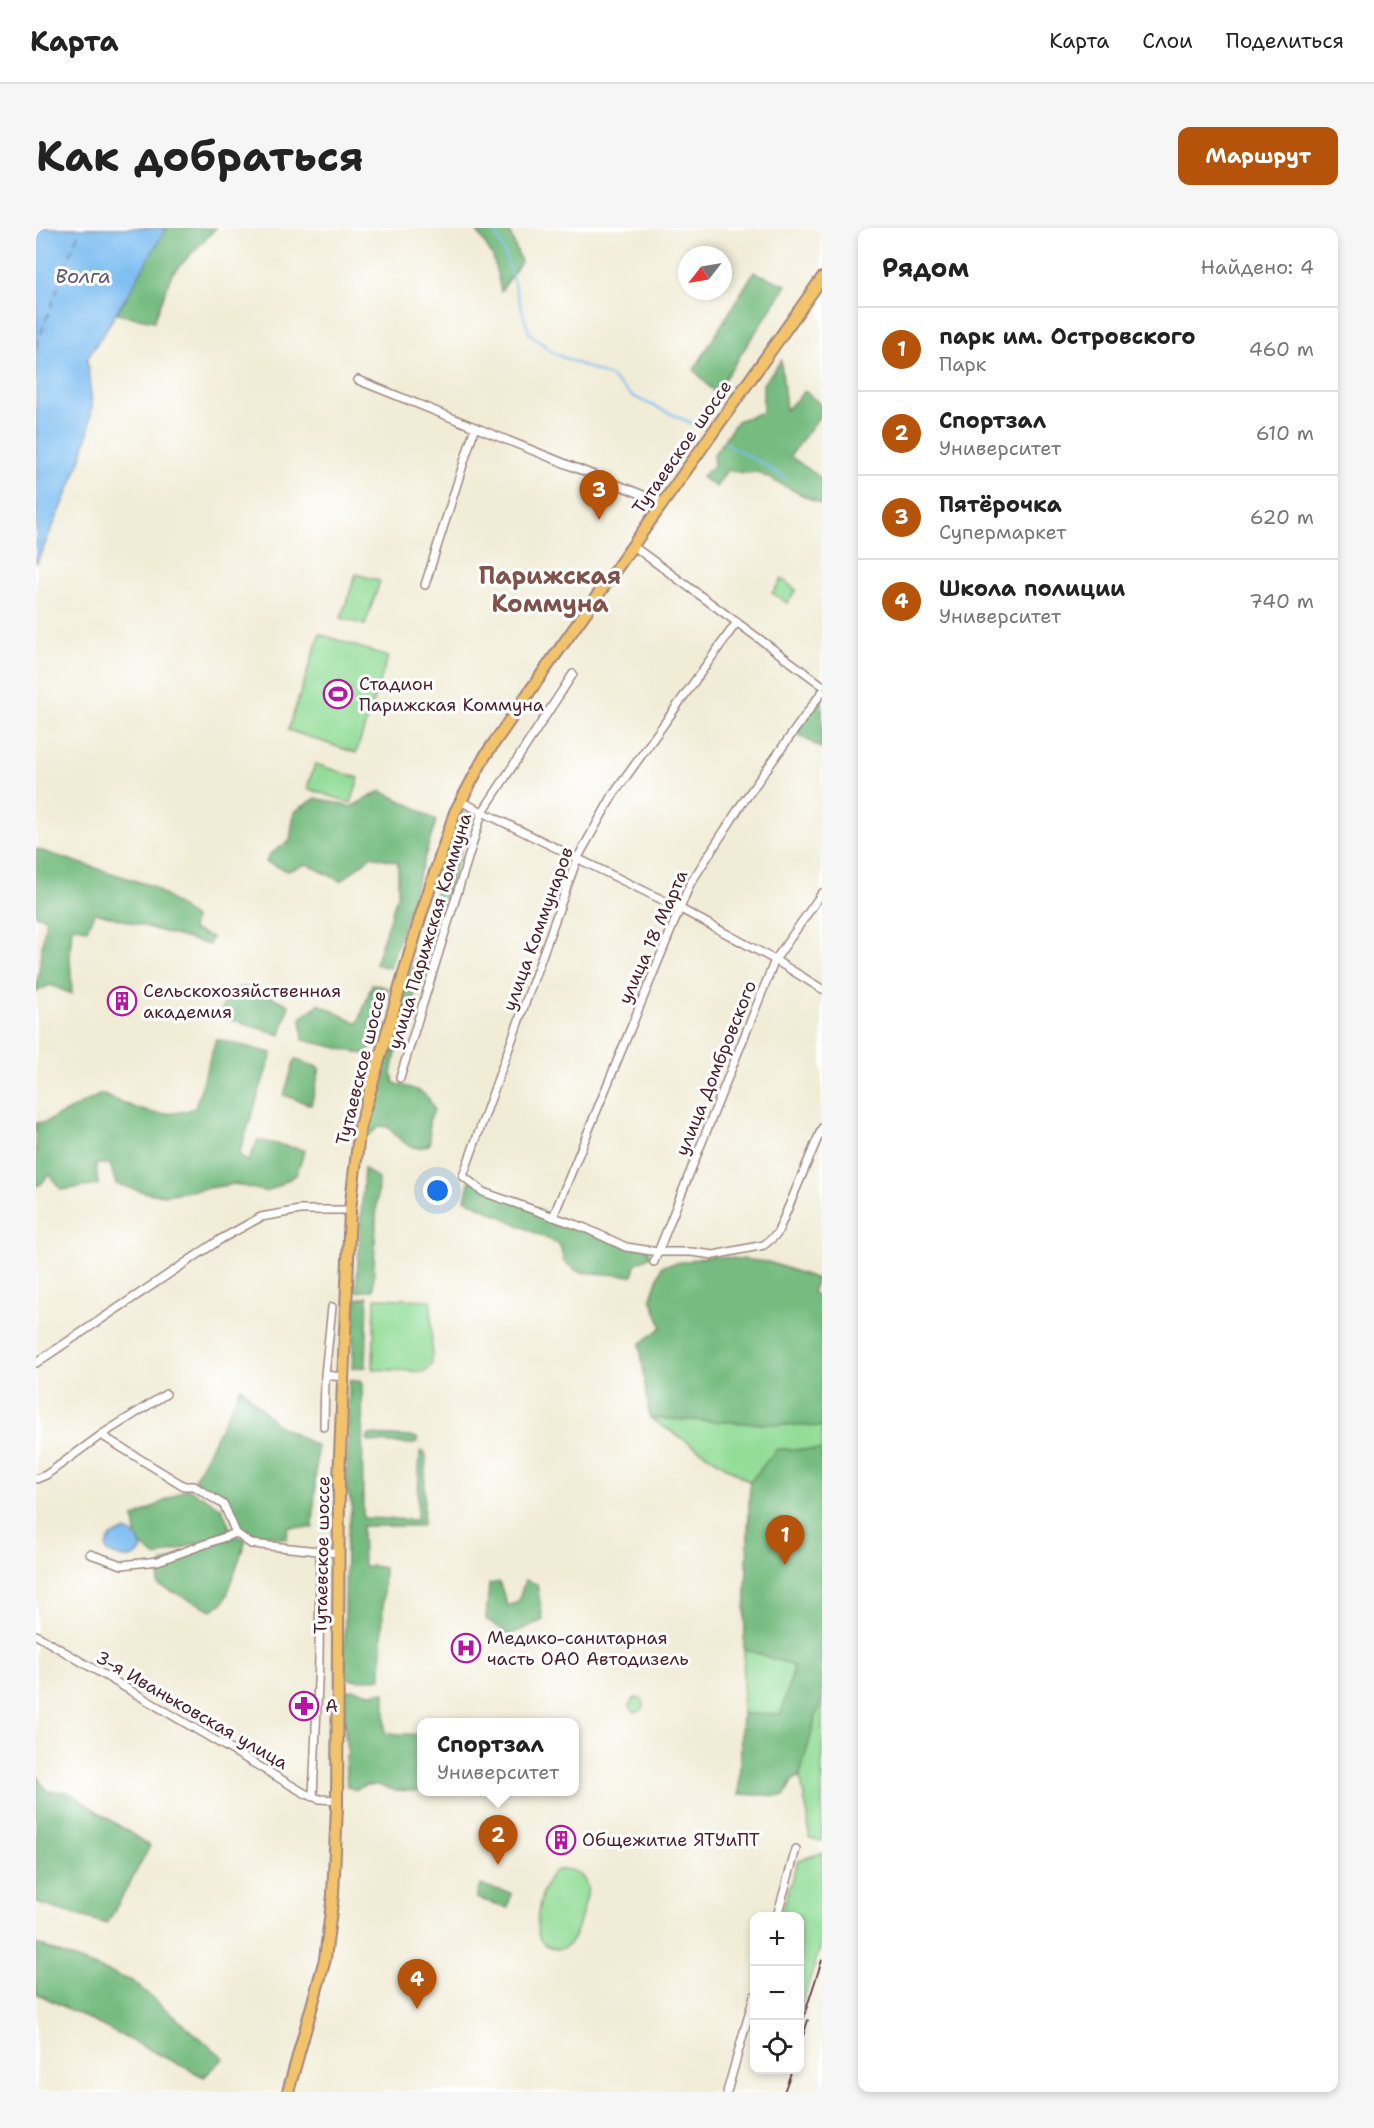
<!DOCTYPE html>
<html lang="ru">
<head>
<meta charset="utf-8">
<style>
  :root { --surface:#fff; --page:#f6f6f6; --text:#222; --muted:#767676; --line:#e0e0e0; --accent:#b45309 }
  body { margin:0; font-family:"Shantell Sans",sans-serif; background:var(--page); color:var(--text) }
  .controls { position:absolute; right:18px; bottom:18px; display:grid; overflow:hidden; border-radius:12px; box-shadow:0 3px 9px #0003 }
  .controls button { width:54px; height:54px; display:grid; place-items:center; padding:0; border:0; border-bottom:2px solid var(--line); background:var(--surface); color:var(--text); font:30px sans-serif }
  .compass { position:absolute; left:642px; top:18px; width:54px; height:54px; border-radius:50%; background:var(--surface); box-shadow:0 3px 9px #0003; rotate:239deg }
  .you { position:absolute; left:402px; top:963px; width:21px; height:21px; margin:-15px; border:4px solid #fff; border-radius:50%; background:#1a73e8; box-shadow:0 0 0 9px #1a73e833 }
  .badge { display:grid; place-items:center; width:39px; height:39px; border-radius:50%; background:var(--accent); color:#fff; font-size:20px; font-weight:700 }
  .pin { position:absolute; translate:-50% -50px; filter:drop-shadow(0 2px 3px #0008) }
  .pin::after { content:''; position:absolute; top:32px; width:21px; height:18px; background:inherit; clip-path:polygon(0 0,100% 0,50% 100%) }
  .popup { position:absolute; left:381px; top:1490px; width:162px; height:78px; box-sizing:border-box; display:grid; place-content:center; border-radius:12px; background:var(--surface); filter:drop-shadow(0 2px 4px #0005); font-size:20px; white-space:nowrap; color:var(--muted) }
  .popup b { font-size:22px; color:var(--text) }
  .popup::after { content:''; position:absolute; left:50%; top:100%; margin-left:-12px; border:12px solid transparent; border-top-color:var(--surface) }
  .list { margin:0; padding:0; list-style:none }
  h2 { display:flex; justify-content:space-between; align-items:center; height:78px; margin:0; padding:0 24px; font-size:26px }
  h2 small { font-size:20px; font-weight:400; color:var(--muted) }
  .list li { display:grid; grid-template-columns:39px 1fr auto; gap:18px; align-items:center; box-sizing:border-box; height:84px; padding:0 24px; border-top:2px solid var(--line) }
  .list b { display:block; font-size:22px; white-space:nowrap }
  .list p { margin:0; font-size:20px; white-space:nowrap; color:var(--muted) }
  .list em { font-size:20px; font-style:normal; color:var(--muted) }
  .icon { flex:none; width:33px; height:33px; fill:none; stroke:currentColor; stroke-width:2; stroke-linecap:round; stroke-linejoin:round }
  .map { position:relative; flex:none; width:786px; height:1864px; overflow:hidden; border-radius:12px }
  header { display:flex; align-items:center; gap:36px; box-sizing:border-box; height:84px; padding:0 30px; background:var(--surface); border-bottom:2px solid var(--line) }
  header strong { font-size:28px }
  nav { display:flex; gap:33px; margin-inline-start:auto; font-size:21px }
  .intro { display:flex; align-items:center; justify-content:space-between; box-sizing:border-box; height:144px; padding:0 36px }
  h1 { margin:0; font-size:42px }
  .button { padding:15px 27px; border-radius:12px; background:var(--accent); color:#fff; font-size:21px; font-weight:700 }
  main { display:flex; gap:36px; padding:0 36px }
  aside { flex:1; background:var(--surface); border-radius:12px; box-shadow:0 3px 9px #0003 }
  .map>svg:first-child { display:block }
  .green { fill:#93dd98; stroke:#6e7e62; stroke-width:1.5 }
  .forest { fill:#76bc80; stroke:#606e56; stroke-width:1.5 }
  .water { fill:#7cbdf1; stroke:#636e8e; stroke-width:1.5 }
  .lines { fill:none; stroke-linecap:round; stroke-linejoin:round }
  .stream { stroke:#7cbdf1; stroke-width:2 }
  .ferry { stroke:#5c5670; stroke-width:1.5; stroke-dasharray:8 6; stroke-linecap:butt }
  .minor-casing { stroke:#9e8680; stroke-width:10 }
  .primary-casing { stroke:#9e8680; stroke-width:14 }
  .minor { stroke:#fff; stroke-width:7 }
  .primary { stroke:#f2c36a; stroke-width:10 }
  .tram { stroke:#4a1f2b; stroke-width:1.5 }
  .labels { text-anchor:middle; stroke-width:6; stroke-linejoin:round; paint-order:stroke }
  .street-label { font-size:18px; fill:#4a1f2b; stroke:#fff }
  .poi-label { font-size:18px; fill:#4a1f2b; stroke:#fff; text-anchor:start }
  .water-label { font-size:20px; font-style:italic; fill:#5c5670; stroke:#fff }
  .district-label { font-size:24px; font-weight:bold; fill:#81524a; stroke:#fff }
</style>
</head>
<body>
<header>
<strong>Карта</strong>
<nav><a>Карта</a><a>Слои</a><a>Поделиться</a></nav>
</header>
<div class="intro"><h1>Как добраться</h1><a class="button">Маршрут</a></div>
<main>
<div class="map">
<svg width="786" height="1864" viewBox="0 0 786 1864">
  <rect width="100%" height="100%" fill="#fff"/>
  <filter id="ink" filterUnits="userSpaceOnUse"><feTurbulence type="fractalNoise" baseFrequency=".0167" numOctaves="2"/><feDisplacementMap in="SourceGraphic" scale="12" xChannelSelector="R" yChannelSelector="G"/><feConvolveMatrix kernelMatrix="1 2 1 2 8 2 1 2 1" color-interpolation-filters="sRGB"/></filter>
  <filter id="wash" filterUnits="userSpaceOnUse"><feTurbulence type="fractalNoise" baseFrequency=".008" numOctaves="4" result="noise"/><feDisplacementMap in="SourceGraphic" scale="24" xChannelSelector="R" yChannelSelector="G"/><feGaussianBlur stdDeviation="1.35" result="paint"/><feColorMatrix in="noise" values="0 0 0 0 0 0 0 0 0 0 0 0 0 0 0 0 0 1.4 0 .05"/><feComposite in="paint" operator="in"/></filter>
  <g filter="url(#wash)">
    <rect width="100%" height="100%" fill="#f1ecd6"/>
    <!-- green -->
    <path class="green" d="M320 346 344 353 329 397 305 390Z
      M746 351 760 362 751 375 736 365Z
      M284 406 352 429 320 525 252 502Z
      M279 536 323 550 315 575 271 560Z
      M732 1034 781 1051 776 1064 786 1072V1613L773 1610 772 1589 764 1548 756 1553 748 1568 703 1566 714 1254 614 1190 604 1116 626 1099 615 1070 626 1038Z
      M339 1070 395 1072 396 1137 388 1144 337 1141Z
      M594 1477a7 7 0 1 1 14 0a7 7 0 1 1-14 0Z
      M786 1625V1714L764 1782V1688H744L762 1632Z
      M528 1641C537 1642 546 1646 550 1655 554 1663 549 1674 547 1682 542 1702 535 1733 508 1716 493 1706 506 1652 519 1643 521 1642 525 1642 528 1641Z"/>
    <!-- forest -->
    <path class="forest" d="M130 0H180L136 46 118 93 80 86Z
      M439 0H472L485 34 465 63 457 29Z
      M718 44 751 57 679 165 658 142Z
      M745 133 750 182 769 163 786 178V185L754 228 786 251V277L721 244 708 245 691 242 680 259 665 249 678 238 677 228 701 193 727 184V156Z
      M786 467V521L760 505Z
      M345 563 378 579 400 593 354 740 339 736 362 665V634L335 628 305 653 271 636 252 643 230 634 234 626 254 613 258 584 280 570 315 579Z
      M429 582 436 585 434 594 359 829 356 846 358 855C376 861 393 861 398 883L393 893 394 916C376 927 363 911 352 899L344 898 333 907 329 908 328 898 343 841 425 586Z
      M0 621 116 658 158 690 156 702 176 709 173 717 59 684 51 701 36 698 34 729 36 766 14 757 0 764 10 690 0 687Z
      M336 756 352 760 335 820 328 826 267 812 265 790 283 776 322 796Z
      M207 759 229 766 253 777 245 807 184 788 191 765Z
      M180 811 236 825 203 926 212 934 222 912 269 922 260 947 231 964 198 956 129 967 111 965 80 956 74 936H60L62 957 25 962 14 946 5 956 0 958V895L10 894 65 866C101 880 120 894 159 880Z
      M259 831 284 840 275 877 248 867Z
      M328 940 342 951 337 1062 320 1064Z
      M434 951 511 985 517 998 532 996 590 1019 602 1016 611 1020 615 1028 599 1036 597 1048 543 1044 528 1034 524 1017 429 971Z
      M676 1028 732 1034 781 1051 776 1064 786 1072V1199L614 1190 604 1116 626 1099 615 1070 626 1038Z
      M332 1069 330 1139 316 1140 320 1071Z
      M313 1152 326 1154 327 1290 381 1292 384 1224 386 1223 390 1226 387 1296 385 1298H326L327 1334 330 1340 336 1338 348 1340 345 1450C333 1452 320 1453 309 1450L308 1446 310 1317 316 1277 311 1262Z
      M205 1159 241 1197 281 1218 277 1300 252 1299 251 1311 201 1302 191 1275 158 1252Z
      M333 1207 377 1209 381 1210 382 1213 378 1216 333 1214 331 1210Z
      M741 1221 786 1222V1467L764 1547 756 1553 748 1568 703 1566 706 1486H745L758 1438 708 1421 714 1254Z
      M151 1260 186 1280 195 1303 121 1329 101 1314 98 1290Z
      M199 1308 210 1311 189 1373 176 1382 122 1357 126 1335Z
      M489 1352 501 1356 507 1392 474 1407 450 1391 453 1356 463 1354 472 1378 482 1374Z
      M317 1461 335 1465 349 1464V1505L385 1507V1562L379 1563 357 1562 342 1557H330L319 1562 311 1558 309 1531 312 1526C307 1505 308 1485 309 1463Z
      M0 1546 11 1563 32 1564 114 1618 71 1696 0 1675Z
      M444 1657 475 1665 472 1680 440 1670Z
      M0 1716 96 1753 188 1830 168 1849 0 1765Z"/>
    <!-- water -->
    <path class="water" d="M0 0H130L93 65 51 131 56 178 52 206 43 236 28 274 0 336Z
      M89 1303C100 1307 103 1310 106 1322 95 1335 85 1330 71 1324L70 1318 75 1308Z"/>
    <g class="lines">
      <!-- stream -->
      <path class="stream" d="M457 0 469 26 493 105 519 126 575 149 596 168 662 198
        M690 215C710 228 731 237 751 251"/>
      <!-- ferry -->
      <path class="ferry" d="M0 119 44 0"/>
    </g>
  </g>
  <g filter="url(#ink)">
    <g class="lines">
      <!-- minor casing -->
      <g class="minor-casing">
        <path id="minor" d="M322 152 627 275
          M597 318 786 457
          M389 357 439 199
          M701 394 577 567 541 631 427 948 447 964 549 1000 590 1019 622 1024H655L678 1027 728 1017 741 1006 786 900
          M424 573 643 680 739 732 786 761
          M364 850 446 585 537 446
          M517 989 654 656 705 577 786 464
          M618 1034 739 732 786 665
          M0 1135 185 1011 225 989 264 982H314
          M289 1147 307 1149
          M288 1199 289 1147 296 1079
          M65 1207 148 1258H158L188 1277 200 1305
          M0 1251 10 1247 65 1207 130 1166
          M54 1326 86 1337 122 1333 200 1305 215 1316 302 1325
          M0 1407 270 1566 284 1571 301 1572
          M277 1569 283 1432 284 1325
          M741 1688 760 1621
          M691 1864 718 1768"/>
      </g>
      <!-- primary casing -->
      <g class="primary-casing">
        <path id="primary" d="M252 1864 289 1731 297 1667 301 1579 303 1252 314 982 324 898 384 690 419 584 449 528 496 460 786 50"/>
      </g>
      <!-- minor -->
      <use href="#minor" class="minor"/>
      <!-- primary -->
      <use href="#primary" class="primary"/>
      <!-- tram -->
      <path class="tram" d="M764 1800 786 1732
        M764 1818 772 1792
        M748 1864 756 1842"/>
    </g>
  </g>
  <!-- icons -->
  <defs>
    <g id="stadium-ring" transform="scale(1.5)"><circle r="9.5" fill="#fff" stroke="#b5179e" stroke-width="1.5"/><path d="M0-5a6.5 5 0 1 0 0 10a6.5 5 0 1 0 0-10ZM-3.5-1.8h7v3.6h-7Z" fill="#b5179e"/></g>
    <g id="building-ring" transform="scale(1.5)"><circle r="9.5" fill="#fff" stroke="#b5179e" stroke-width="1.5"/><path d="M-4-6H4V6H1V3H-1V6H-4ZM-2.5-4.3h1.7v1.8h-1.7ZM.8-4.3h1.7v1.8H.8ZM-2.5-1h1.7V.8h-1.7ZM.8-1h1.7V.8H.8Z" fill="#b5179e"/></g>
    <g id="hospital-ring" transform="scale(1.5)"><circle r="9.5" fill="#fff" stroke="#b5179e" stroke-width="1.5"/><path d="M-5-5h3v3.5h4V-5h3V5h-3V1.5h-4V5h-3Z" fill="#b5179e"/></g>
    <g id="pharmacy-ring" transform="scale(1.5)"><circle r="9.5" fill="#fff" stroke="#b5179e" stroke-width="1.5"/><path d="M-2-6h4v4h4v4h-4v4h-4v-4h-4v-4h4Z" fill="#b5179e"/></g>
  </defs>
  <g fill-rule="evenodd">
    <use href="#stadium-ring" x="302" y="466"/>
    <use href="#building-ring" x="86" y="773"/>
    <use href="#hospital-ring" x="430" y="1420"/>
    <use href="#pharmacy-ring" x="268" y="1478"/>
    <use href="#building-ring" x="525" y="1612"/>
  </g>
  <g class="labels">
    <!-- street labels -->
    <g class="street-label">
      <text transform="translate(646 219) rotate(-55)" y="6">Тутаевское шоссе</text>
      <text transform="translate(502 701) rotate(-70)" y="6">улица Коммунаров</text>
      <text transform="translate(394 703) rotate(-73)" y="6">улица Парижская Коммуна</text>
      <text transform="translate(617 709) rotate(-66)" y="6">улица 18 Марта</text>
      <text transform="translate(325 840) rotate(-76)" y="6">Тутаевское шоссе</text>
      <text transform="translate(680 840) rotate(-68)" y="6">улица Домбровского</text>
      <text transform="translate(286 1327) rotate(-89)" y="6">Тутаевское шоссе</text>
      <text transform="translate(156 1482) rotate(30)" y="6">3-я Иваньковская улица</text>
    </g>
    <!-- poi labels -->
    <g class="poi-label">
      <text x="323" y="462">Стадион<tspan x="323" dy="21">Парижская Коммуна</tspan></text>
      <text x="107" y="769">Сельскохозяйственная<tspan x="107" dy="21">академия</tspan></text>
      <text x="451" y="1416">Медико-санитарная<tspan x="451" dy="21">часть ОАО Автодизель</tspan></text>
      <text x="289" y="1484">А</text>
      <text x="546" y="1618">Общежитие ЯТУиПТ</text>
    </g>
    <!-- water labels -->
    <g class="water-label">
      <text x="47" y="55">Волга</text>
    </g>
    <!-- district labels -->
    <g class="district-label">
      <text x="514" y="356">Парижская<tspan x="514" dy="28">Коммуна</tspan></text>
    </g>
  </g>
</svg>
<div class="controls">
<button>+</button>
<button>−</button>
<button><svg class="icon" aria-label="locate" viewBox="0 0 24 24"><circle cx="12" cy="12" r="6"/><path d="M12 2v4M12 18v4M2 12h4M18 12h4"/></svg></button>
</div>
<svg class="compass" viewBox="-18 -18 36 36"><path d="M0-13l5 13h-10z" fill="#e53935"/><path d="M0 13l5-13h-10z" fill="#767676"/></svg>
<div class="you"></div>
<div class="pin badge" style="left:749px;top:1337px">1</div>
<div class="pin badge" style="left:462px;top:1637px">2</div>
<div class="popup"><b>Спортзал</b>Университет</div>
<div class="pin badge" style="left:563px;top:292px">3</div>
<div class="pin badge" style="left:381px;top:1781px">4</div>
</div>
<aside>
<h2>Рядом<small>Найдено: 4</small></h2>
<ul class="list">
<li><span class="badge">1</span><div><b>парк им. Островского</b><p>Парк</p></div><em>460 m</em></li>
<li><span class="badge">2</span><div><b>Спортзал</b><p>Университет</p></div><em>610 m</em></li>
<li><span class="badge">3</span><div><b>Пятёрочка</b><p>Супермаркет</p></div><em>620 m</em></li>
<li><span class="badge">4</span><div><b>Школа полиции</b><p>Университет</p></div><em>740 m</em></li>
</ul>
</aside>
</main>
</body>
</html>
